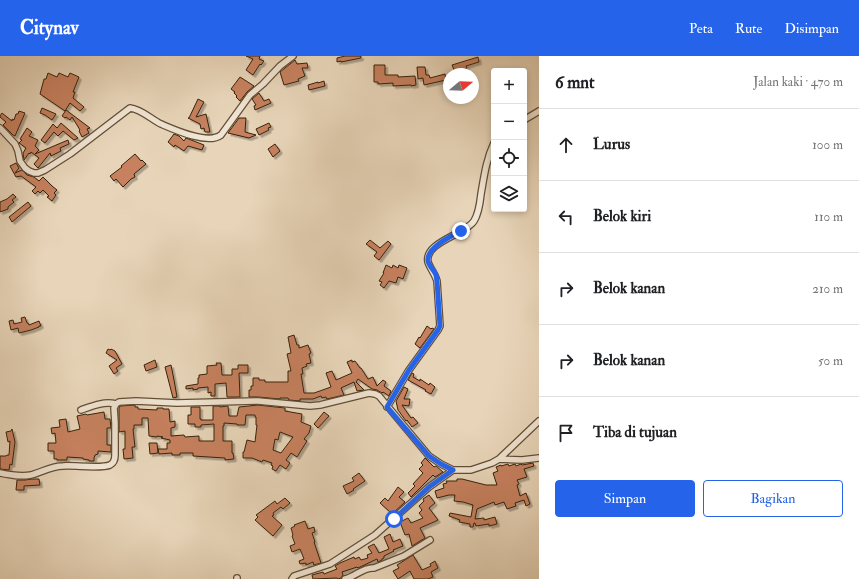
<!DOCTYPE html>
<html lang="id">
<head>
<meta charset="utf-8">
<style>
  :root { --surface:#fff; --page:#f6f6f6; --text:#202124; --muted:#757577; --line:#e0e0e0; --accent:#2563eb }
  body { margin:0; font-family:"IM FELL Double Pica",serif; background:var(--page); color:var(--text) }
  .controls { position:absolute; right:12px; top:12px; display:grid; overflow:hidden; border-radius:4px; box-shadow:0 2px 6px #0003 }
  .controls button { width:36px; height:36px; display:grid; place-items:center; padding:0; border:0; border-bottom:1px solid var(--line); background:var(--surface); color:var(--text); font:20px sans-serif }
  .compass { position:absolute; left:443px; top:12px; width:36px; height:36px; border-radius:50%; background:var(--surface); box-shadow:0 2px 6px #0003; rotate:71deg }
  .stop { position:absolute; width:12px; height:12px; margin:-9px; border:3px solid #2563eb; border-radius:50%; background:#fff }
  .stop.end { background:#2563eb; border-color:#fff; box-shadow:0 1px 4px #0008 }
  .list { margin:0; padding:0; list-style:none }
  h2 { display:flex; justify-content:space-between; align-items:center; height:52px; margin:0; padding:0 16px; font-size:17px }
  h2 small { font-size:13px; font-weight:400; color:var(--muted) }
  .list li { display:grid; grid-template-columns:26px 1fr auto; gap:12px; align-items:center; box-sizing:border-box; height:72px; padding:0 16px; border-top:1px solid var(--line) }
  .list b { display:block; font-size:15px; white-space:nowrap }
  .list em { font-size:13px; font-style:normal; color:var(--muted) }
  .actions { display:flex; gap:8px; padding:12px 16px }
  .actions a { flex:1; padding:9px 0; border:1px solid var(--accent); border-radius:4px; text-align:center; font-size:14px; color:var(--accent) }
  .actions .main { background:var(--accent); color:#fff }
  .icon { flex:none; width:22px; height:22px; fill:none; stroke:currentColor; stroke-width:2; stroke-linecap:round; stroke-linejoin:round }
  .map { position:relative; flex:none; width:539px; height:523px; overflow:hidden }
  header { display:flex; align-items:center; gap:24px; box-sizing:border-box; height:56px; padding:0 20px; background:var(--accent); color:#fff }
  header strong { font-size:19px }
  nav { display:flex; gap:22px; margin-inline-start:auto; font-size:14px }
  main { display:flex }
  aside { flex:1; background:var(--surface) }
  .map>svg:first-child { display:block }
  .building { fill:#c7815f; stroke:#36220c; fill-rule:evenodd; filter:url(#shadow) }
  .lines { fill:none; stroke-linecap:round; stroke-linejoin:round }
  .street-casing { stroke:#624f37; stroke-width:8 }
  .street { stroke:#f0e4d2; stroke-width:5.5 }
  .route { stroke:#2563eb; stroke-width:5 }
</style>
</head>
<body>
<header>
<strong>Citynav</strong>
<nav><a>Peta</a><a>Rute</a><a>Disimpan</a></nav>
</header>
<main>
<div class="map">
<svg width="539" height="523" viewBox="0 0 539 523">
  <defs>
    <filter id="shadow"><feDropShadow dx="2.5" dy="2.5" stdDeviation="0" flood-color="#0004"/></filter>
  </defs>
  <rect width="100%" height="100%" fill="#e8d5b9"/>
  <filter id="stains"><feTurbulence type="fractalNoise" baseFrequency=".005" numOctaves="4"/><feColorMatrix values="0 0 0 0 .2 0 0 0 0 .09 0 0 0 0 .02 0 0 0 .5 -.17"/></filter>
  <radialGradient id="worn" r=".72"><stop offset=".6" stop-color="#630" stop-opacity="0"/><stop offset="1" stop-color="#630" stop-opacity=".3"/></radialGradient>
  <!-- building -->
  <path class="building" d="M246 0H260L259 3 264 5 261 9 260 8 253 19 246 14 253 3Z
    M345 0H361V2L341 6V5L337 6V2Z
    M478 1 479 6 466 10 467 12 455 16 452 9Z
    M295 4 297 8 307 7 308 12H302L305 20 298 23 299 25 284 29 280 16Z
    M374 9H385V19H398V21L415 20 416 29 411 30V29L393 30V27L378 28V26H374Z
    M417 11H425L426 19H429L430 22 445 18 446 24 424 29 423 22 418 23Z
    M48 17 57 21 59 17 68 21 70 17 79 21 73 36H75L73 42 84 51 80 55 70 47 65 55 40 38 44 23H46Z
    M240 21 254 30 247 36 240 45 236 41 237 40 234 37 235 36 231 33Z
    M324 25 325 30 309 34 308 29 318 26V27Z
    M259 37 264 45 269 43 271 47 255 54 254 50 256 49 252 43Z
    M198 43 204 46 196 61 206 58 210 76H205L204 72 201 73 200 68 188 62H189Z
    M42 52 56 58 52 64 45 59 40 57Z
    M66 54 90 72 87 73 89 77 82 81 79 75 80 74 72 61 70 64 66 61 65 62 62 60Z
    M19 55 25 57 15 80 13 79 3 69 6 66 0 61V60L2 57 12 65V63L14 64 16 58H18Z
    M239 62H246L245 76 256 79 249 82 228 77Z
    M61 67 78 82 74 84 63 75 58 80 54 76 45 87 41 84 53 68 57 72Z
    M269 67 271 71 268 72 269 74 259 79 256 73Z
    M27 72 32 76 29 80 38 84 35 90 39 94 35 98 68 84 69 88 60 92 61 95 51 100 50 97 38 112 34 108 39 102 31 96 30 98 29 97 24 104 23 97 26 92 19 87 22 84 20 83Z
    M174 78 179 80 184 85 186 82 204 89 202 94 188 90 184 95 175 89 174 91 168 86Z
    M275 88 280 95 273 101 268 93Z
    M135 98 141 105 142 104 146 108 134 118 135 121 131 123 123 131 116 123 114 125 110 120 122 111 121 110Z
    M16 107 19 112 15 117 22 114 27 119 34 121 39 125 43 121 52 130 57 134 54 137 56 139 52 145 47 141 49 140 43 134 40 137 38 135 35 138 32 135 36 131 21 120 16 121 10 110Z
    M13 138 16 141 12 144 14 146 8 151V153L0 156V146L7 143Z
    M28 146 31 150 12 166 9 161Z
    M370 184 380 192 388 185 391 188 379 204 374 200 377 196 366 188Z
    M386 209 392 212 393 209 398 212 399 209 407 212 403 223 398 221 396 227 389 225 384 232 380 229 382 226 379 225 384 217H383Z
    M25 261 27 267H28L29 269 39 265 41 270H39V271L31 274 19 277 18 272 11 274 9 265 13 264 14 268 22 266 21 262Z
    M427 270 431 273 432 272 434 273 420 292 415 288 419 281 420 282Z
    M294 279 297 289H299V292L308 289 311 297 309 298 311 307 306 308 307 310 302 312 303 318H301L304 337H314L331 331 326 317 332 315 336 324 352 317 347 306 352 304V306L355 305 360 312H361L368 323 373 321 377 330 383 324 386 326 384 330 391 335 389 340 383 336 382 337 377 334 372 333 358 323 356 326 364 334 357 335 354 326 341 332 344 339 327 343 326 341 322 342 321 340 313 343H300V345L289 344 288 342H280V343L258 341H249V334H251V330H253V322H259V324H265V326H288V315H291L287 298 291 297 288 281Z
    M108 293 110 294 111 293 115 295 122 308 116 312 118 315 114 318 109 310 117 304 106 297Z
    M155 304 157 311 146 315 144 309Z
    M216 307H221L222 319H232V313H238V309H248V317H239L240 341H227L226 327 215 328V340H211V336L208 337V331L198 332V333L193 334V332L186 333V330L198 328V322H199V319L207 318V310L217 309Z
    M171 309 174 324 177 341 173 342 165 311Z
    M412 317 414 318 413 321 420 325V323L429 329 430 327 435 331 431 338 425 335 426 334 408 324Z
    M404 331 408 333 404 343H410L409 350 402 349 411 362 413 361 418 367 412 371 407 364 406 365 398 354 396 345Z
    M135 349V351H138V353L157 354V352H163V353H169L170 366 175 365V371L171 372V380L184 379 185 381 199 380V385H214V368L201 369V371H195V368H188V359H191V351H200V363H201V364H213V350H220V351L228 350 229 360H237L239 351 258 349 285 352V355L302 358 301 366 311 370 309 377 304 383 307 385 297 401 291 397 286 404 290 407 286 413 280 409 276 415 272 413 273 410 271 409 272 407 263 404 262 406 252 402H243V396H244L247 384 255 386 257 369H256V361H255V359H246L245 369H237V368L224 367V370H223V385H232V397H233L234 403 225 404V402L193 400V397H180V399H172V397L159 398 158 393H167V387H170V384L161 382 162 381H163L157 380V381L149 380 148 362H142V369H134V373H133L135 391H132L133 402 124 403 123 393H125V375L119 376V352L120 350ZM280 376 293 381 281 397 273 394 275 383 278 384Z
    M104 356 105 363H110L111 372H107V389H111V396L98 395V398L95 399 94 402V405H89V404L83 403V402L67 401V404H57V403H54V395H48V387H56L55 377 52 378 51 372 60 371 59 364 66 363 68 376 80 373 77 360 86 358 87 359Z
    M324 356 329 360 318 372 314 368Z
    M12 373 15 386 12 409 10 408 9 414 0 413V400H6L7 399H9L10 385 8 386 6 376 11 375Z
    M149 387H157L158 397 150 398Z
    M425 402 434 411 436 410 443 416 435 421 433 419 411 441 408 437 415 430 413 428 423 417 419 413 423 409 421 407Z
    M533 407 534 410 524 413 527 421 517 424 519 428 517 429 520 440 526 437 530 448 526 450 524 444 515 447 516 450 507 453 504 446 495 449 494 446 477 453 475 463 484 462V464L495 461 497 468 489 470V468L476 470 475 467H474L473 471H470V468L459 466 460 464 449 460 450 457 471 461 473 449 463 446 454 445 455 439H449L437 442 435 435 444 432 443 428 447 427 446 425H457V423H462L486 429H497L493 417 498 415 496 411 501 409V410L508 408 509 410 515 408 516 410 521 408 522 409Z
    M359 417 365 425 353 433 354 434 347 438 343 430 354 425 352 422Z
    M32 423H39L40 429 24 430V434H16L17 424H25Z
    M398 431 404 436 399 441 405 446 391 459 389 457 390 456 380 447 385 442 388 445Z
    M429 439 435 447 429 452 438 464 434 466 420 472 425 482 412 490 409 478 405 479 400 466 408 462 411 467 423 462 419 457 422 454 419 450 424 445 423 443Z
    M285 442 290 447 283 453 281 451 273 457 274 459 272 460 282 469 273 480 255 464 258 461 256 459 275 445 277 448Z
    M305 465 308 473 314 471 315 476 312 477 315 486H314L321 507 314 509 313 506 306 509V507L300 508 299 505 304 503 300 493 292 496 290 490 295 488 292 480 293 479 291 472 295 470 294 469Z
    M390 478 393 486 400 483 403 490 393 494 394 495 384 500V502L382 503V504L378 506 377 503 358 512 357 511 342 516 343 519 341 522 338 523 337 522 313 523 312 519 323 516 324 518 337 513 335 510 340 507 354 501 355 503 359 501 361 504 368 502 367 499 372 497 368 491 374 488 379 497 389 493 384 481Z
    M413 499 422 514 431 510 430 508 435 505 438 512 431 516 433 521 428 523H414L410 515 398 523 393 515 399 512 397 509Z"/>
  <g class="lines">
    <!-- street casing -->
    <g class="street-casing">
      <path id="street" d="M524 64 539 55
        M0 72 15 88 18 95 20 105 25 112 29 115 34 117H38L45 114 70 98 130 52C141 53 151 63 161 68 175 74 208 89 221 79L250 39 263 28 280 10 293 0
        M387 351 409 314 438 274 440 270 437 225C435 218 430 212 428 206 424 186 466 178 474 165 479 157 480 147 481 138 484 121 486 104 494 87
        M81 354C92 350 104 345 116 348
        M499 403 539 365
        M0 417C10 419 20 421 31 419 42 416 52 410 63 410 74 409 101 413 110 409 114 407 115 403 115 399V367L114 352 116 348 119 346 136 345 177 347 258 345 310 350 320 349 369 337 375 338 379 340 429 400 441 408 453 414H471L492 407 499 403 522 404 539 402
        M237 522V523
        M292 523 294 520 330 508 375 479 429 431 453 414
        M345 523C355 521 363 511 374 512L404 500 430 484"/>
    </g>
    <!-- street -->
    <use href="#street" class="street"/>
  </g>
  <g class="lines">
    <!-- route -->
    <path class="route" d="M394 463 429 431 453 414 441 408 429 400 387 351 409 314 438 274 440 270 437 225C437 225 436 219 436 219 434 214 429 210 428 205 426 192 451 180 461 175"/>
  </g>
  <rect width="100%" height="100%" filter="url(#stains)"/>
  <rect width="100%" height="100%" fill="url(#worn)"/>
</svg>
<div class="controls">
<button>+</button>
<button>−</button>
<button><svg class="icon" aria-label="locate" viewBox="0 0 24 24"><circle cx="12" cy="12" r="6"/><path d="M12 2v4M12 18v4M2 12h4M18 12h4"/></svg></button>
<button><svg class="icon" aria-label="layers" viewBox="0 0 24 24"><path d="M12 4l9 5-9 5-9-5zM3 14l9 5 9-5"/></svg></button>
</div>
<svg class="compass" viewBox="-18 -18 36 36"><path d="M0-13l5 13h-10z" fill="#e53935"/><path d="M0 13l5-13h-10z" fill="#757577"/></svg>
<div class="stop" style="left:394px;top:463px"></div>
<div class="stop end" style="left:461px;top:175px"></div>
</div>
<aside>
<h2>6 mnt<small>Jalan kaki · 470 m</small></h2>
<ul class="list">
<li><svg class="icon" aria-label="ahead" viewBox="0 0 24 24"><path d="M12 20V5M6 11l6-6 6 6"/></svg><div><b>Lurus</b></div><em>100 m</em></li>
<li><svg class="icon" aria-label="left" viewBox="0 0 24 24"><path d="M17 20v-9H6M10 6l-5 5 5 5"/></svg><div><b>Belok kiri</b></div><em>110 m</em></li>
<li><svg class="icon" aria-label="right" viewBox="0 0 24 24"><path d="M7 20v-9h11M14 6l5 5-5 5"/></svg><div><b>Belok kanan</b></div><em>210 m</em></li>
<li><svg class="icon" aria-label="right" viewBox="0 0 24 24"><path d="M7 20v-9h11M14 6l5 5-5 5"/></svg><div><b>Belok kanan</b></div><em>50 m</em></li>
<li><svg class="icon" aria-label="arrive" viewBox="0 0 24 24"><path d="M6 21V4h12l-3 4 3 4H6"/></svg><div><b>Tiba di tujuan</b></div></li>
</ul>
<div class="actions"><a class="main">Simpan</a><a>Bagikan</a></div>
</aside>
</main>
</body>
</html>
